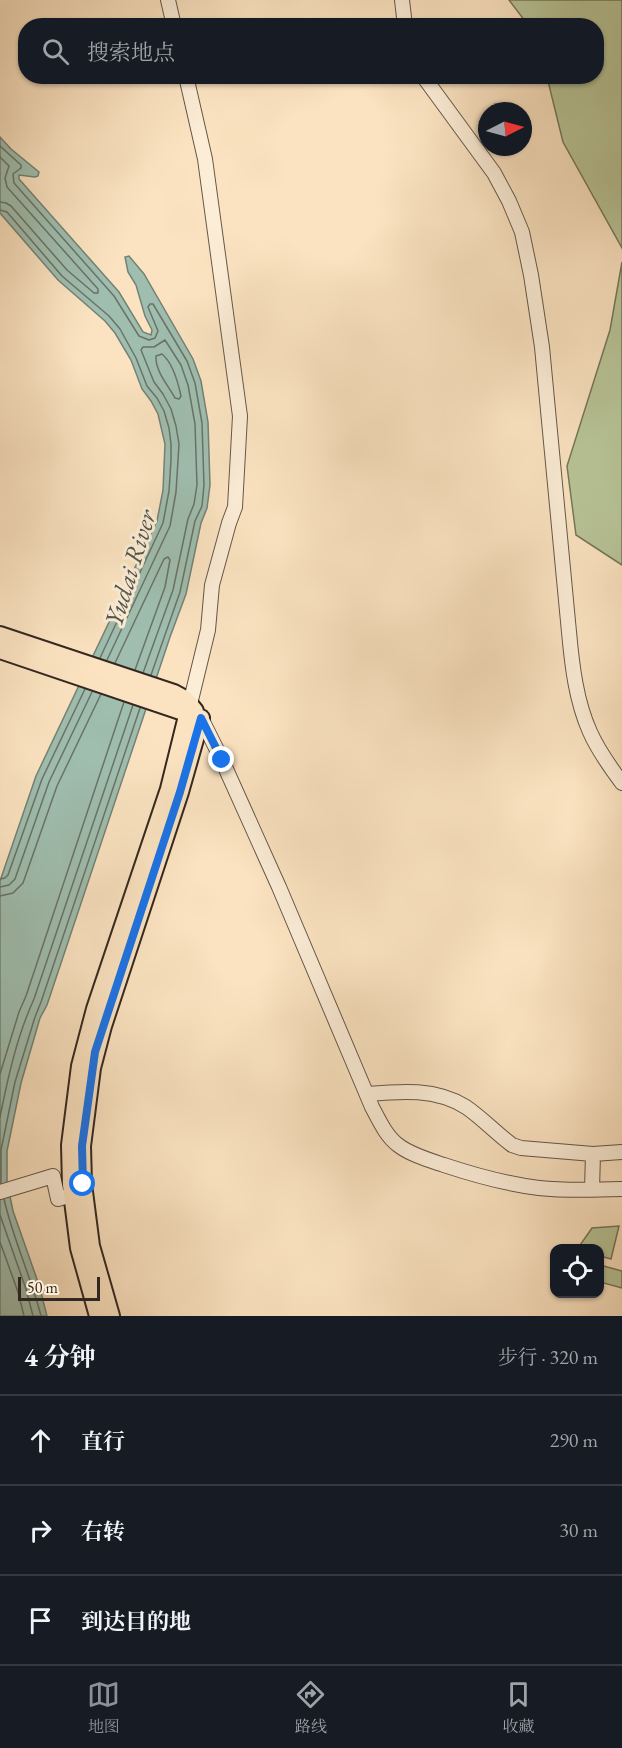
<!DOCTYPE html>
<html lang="zh">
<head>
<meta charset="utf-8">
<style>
  :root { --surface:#171b24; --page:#20242c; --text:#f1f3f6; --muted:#9ea1a6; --line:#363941; --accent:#8c9099 }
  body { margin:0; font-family:"EB Garamond","Noto Serif SC",serif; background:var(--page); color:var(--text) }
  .controls { position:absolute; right:18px; bottom:18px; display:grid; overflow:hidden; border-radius:12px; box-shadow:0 2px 4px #0004 }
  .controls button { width:54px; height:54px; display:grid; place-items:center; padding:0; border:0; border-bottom:2px solid var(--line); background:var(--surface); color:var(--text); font:30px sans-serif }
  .compass { position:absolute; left:478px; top:102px; width:54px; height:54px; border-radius:50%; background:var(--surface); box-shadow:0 2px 4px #0004; rotate:84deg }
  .scale { position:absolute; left:18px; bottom:15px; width:82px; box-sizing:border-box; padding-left:6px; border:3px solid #332820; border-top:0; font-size:16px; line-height:21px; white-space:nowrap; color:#332820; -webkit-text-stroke:4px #fcedd7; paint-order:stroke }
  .stop { position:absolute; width:18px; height:18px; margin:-14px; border:4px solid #1a73e8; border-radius:50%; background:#fff }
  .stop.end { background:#1a73e8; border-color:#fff; box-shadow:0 2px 6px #0008 }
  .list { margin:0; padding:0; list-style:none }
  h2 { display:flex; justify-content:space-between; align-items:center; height:78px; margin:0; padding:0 24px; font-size:26px }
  h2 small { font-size:20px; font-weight:400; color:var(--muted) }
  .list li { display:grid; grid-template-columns:39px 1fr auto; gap:18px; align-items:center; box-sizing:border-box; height:90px; padding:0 24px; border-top:2px solid var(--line) }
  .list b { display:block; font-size:22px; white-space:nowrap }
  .list em { font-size:20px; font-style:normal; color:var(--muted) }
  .icon { flex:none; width:33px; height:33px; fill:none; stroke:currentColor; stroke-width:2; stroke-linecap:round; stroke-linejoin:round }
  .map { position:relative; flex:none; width:622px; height:1316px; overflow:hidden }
  .search { position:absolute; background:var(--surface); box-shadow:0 2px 4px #0004; left:18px; right:18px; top:18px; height:66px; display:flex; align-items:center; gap:15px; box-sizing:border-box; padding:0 21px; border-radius:24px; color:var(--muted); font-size:22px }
  .sheet { height:348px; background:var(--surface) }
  nav { display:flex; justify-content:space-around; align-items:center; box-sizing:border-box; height:84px; border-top:2px solid var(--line); background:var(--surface); font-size:16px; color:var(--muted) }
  nav a { display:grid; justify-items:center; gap:3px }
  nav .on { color:var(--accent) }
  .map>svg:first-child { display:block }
  .green { fill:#b8c598; stroke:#76765c; stroke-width:1.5 }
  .water { fill:#9fbeaf; stroke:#748276; stroke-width:1.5 }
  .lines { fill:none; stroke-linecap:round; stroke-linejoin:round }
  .shore { stroke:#697368; stroke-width:1.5 }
  .minor-casing { stroke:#655748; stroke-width:16 }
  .major-casing { stroke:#332820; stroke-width:20 }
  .minor { stroke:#fcedd7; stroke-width:14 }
  .major { stroke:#fbe3c1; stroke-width:16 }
  .route { stroke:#1a73e8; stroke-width:8 }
  .labels { text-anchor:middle; stroke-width:6; stroke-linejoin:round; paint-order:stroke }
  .water-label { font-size:26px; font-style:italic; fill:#53554b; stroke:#fcedd7 }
</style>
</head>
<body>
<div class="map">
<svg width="622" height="1316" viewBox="0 0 622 1316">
  <rect width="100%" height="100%" fill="#fbe3c1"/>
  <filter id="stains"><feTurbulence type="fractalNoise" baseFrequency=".00333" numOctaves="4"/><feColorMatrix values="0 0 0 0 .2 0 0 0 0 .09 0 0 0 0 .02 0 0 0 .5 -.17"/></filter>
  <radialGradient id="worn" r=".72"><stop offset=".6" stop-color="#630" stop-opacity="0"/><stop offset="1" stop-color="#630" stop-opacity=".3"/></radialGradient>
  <!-- green -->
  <path class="green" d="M509 0H622V248L563 142 547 77 596 76V26L528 25Z
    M622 262V565L576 535 567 466 610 330Z
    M619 1226 611 1259 600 1256V1248H578L592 1228Z
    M600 1265 622 1271V1288L600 1282Z"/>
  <!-- water -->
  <path class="water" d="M0 137 11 149 39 172 38 176 35 177 19 175V179L119 292 143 332 151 335 152 330 145 316 136 285 128 272 125 257 129 256 144 274 193 359 201 381 208 422 210 485 207 508 201 523 186 594 170 637 47 1005 40 1018 21 1083 7 1151V1182L13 1211 39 1285 47 1316H0V881L36 776 157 521 163 490 165 444 158 414 151 401 142 389 131 360 115 333 105 321 58 280 0 213Z"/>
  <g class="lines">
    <!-- shore -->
    <path class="shore" d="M0 146 21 165V168L13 174 14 183 114 296 139 336 149 340 155 338 158 331 148 307 150 304H153L187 361 195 383 202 423 204 485 202 506 195 521 180 592 151 675
      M0 157 9 166 5 178 7 187 98 289V293H94L67 270 11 206 6 203 0 202
      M0 210 7 212 62 276 109 316 120 329 136 358 147 386 157 398 164 411 169 428 171 444V460L169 491 163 523 100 658
      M162 354C173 363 178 382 181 396L179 399 175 398C168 385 155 371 156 356Z
      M107 660 170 526 176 492 179 444 176 426 171 409 163 394 154 382 141 350 143 347H154L165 340 181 365 188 385 195 424 197 485 194 504 188 519 173 590 143 673
      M115 663 164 559 168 557 170 560 165 587 135 670
      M0 879 5 878 8 875 42 779 85 689
      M0 887 9 885 15 879 49 782 92 692
      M0 896 13 893 23 883 57 786 101 694
      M0 1074 19 1012 26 996 124 702
      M0 1117C8 1077 17 1036 34 999L133 705
      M1 1183V1150L15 1082 35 1017 41 1002 140 708
      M4 1199C13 1239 31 1277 41 1316
      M0 1215 26 1289 33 1316
      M0 1242 18 1292 24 1316"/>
    <!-- minor casing -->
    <g class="minor-casing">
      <path id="minor" d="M168 0 174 26
        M402 0 405 26
        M186 76 205 159 240 416 235 507 229 523 212 585 208 630 190 704
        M423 76 494 173 509 201 522 232 531 275 542 347 569 632C572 665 576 701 590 732 598 750 610 767 622 783
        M201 718 221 758 279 887 372 1107C379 1120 386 1136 398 1145 411 1155 429 1160 444 1165 474 1175 507 1184 539 1188 566 1191 594 1190 622 1189
        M367 1094C401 1091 436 1088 466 1107 482 1118 496 1133 512 1145L521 1148 593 1154 622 1152
        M592 1189 593 1154
        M0 1192 53 1176 58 1199 72 1195"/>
    </g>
    <!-- major casing -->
    <g class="major-casing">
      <path id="major" d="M0 635 174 693 185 699 195 711
        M0 650 198 717
        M98 1316 79 1248 71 1185 70 1145 80 1066 95 1009 169 789 190 704
        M111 1316 91 1246 83 1184 82 1146 92 1068 103 1026 180 792 201 718"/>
    </g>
    <!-- minor -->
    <use href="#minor" class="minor"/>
    <!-- major -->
    <use href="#major" class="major"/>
  </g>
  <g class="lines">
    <!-- route -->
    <path class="route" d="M83 1184 82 1146 95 1052 180 792 201 718 222 760"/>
  </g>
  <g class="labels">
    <!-- water labels -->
    <g class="water-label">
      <text transform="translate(130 568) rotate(-73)" y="9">Yudai River</text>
    </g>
  </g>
  <rect width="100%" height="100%" filter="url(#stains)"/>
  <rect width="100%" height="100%" fill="url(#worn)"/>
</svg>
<div class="controls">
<button><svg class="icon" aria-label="locate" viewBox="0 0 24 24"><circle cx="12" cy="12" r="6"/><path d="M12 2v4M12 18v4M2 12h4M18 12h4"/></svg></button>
</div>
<svg class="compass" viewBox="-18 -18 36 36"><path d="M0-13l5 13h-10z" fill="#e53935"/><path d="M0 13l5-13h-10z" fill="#9ea1a6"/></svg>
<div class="scale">50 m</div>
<div class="stop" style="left:83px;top:1184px"></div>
<div class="stop end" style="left:222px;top:760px"></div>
<div class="search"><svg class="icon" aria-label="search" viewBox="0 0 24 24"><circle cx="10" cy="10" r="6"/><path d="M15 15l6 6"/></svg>搜索地点</div>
</div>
<section class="sheet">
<h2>4 分钟<small>步行 · 320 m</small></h2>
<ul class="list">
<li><svg class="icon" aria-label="ahead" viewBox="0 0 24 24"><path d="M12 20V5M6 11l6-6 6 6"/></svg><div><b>直行</b></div><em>290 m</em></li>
<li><svg class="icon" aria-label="right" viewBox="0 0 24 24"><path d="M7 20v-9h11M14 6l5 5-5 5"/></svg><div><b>右转</b></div><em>30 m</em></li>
<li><svg class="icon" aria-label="arrive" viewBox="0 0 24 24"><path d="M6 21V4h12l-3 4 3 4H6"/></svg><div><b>到达目的地</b></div></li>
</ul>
</section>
<nav>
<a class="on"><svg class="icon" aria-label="map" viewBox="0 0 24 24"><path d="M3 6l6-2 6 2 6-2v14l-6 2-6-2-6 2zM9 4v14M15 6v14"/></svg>地图</a>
<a><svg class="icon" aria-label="directions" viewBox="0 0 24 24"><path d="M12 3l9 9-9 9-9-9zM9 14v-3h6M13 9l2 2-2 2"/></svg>路线</a>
<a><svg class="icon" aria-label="saved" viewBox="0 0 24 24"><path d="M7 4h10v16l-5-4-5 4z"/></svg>收藏</a>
</nav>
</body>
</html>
